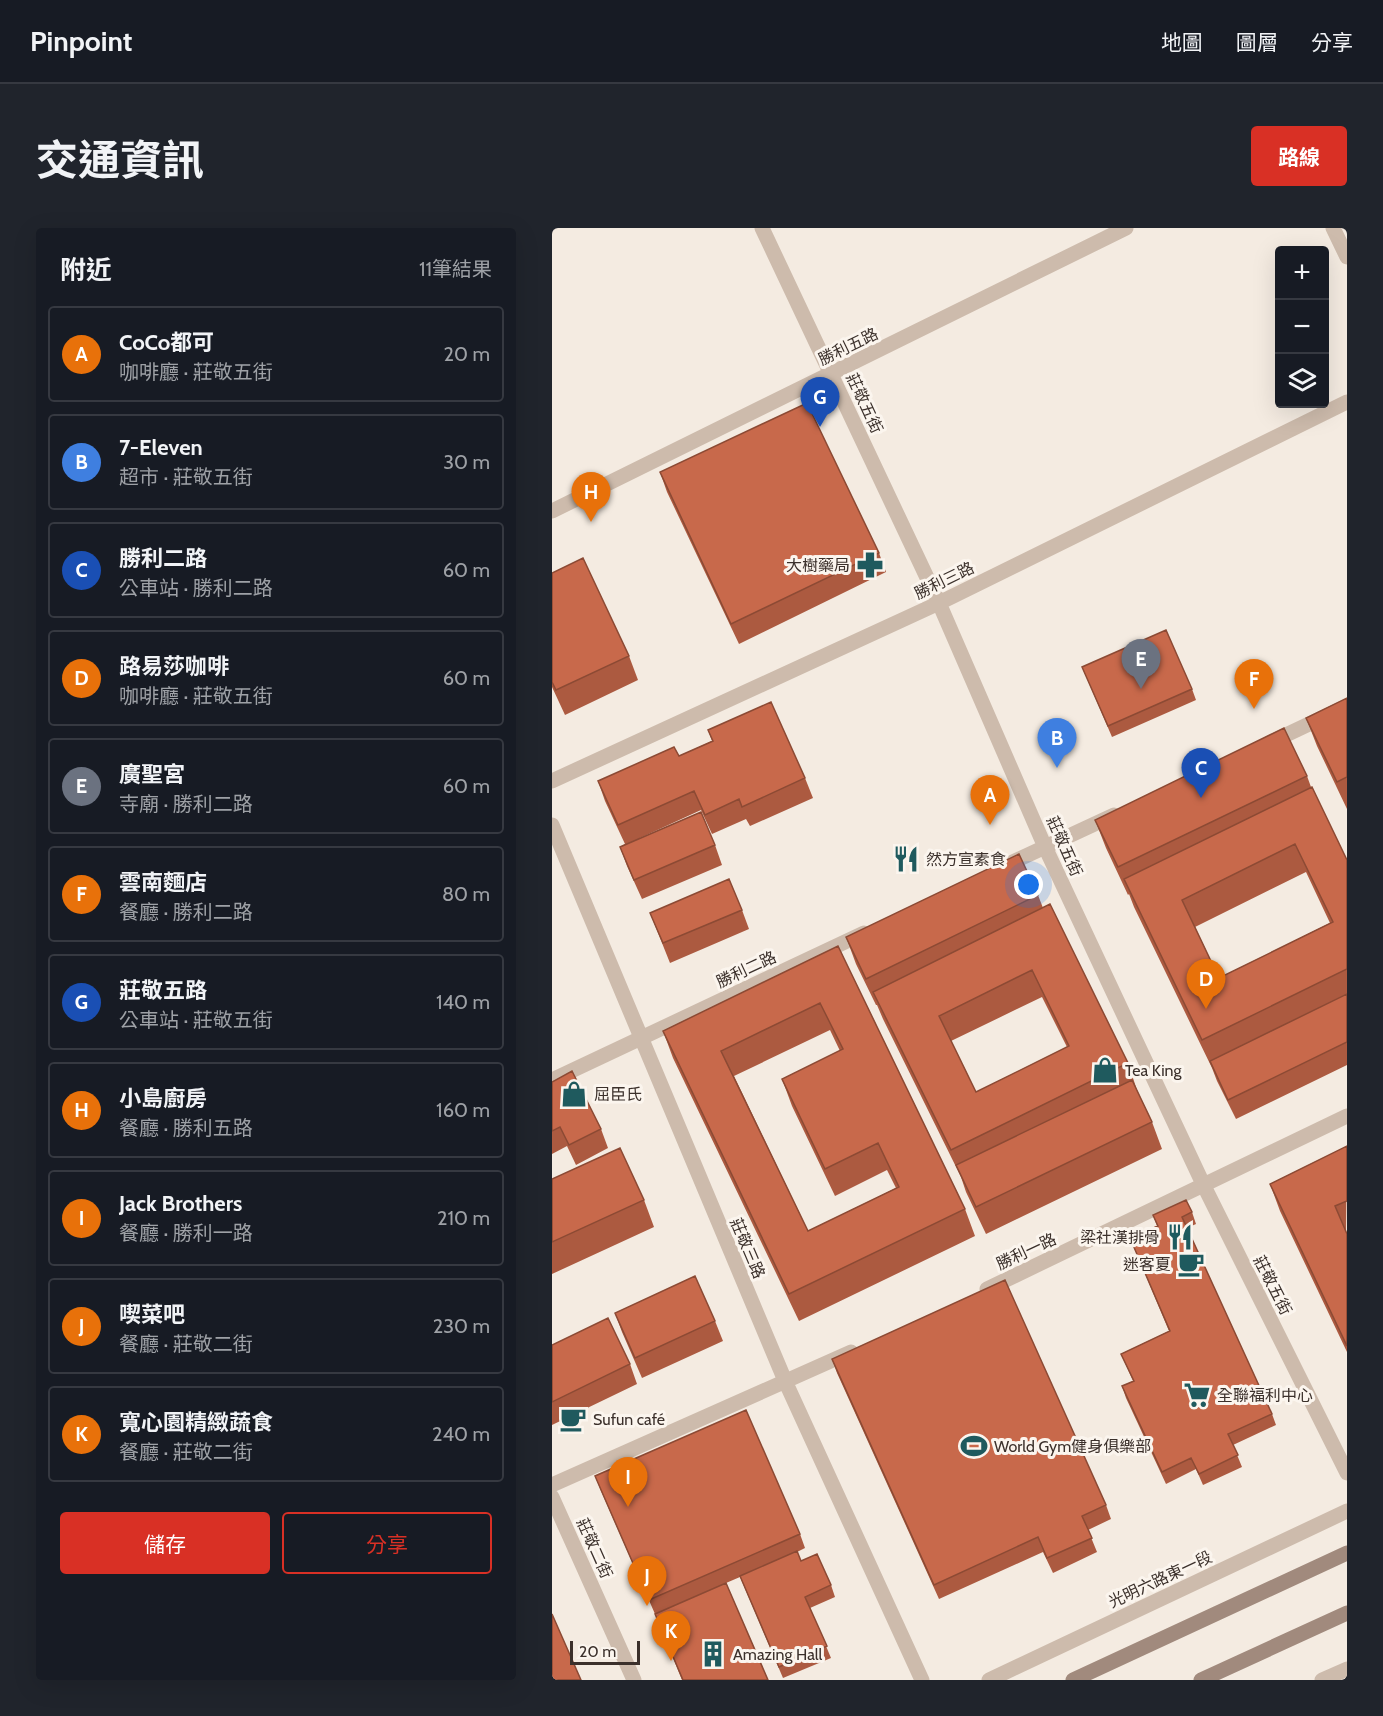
<!DOCTYPE html>
<html lang="zh-TW">
<head>
<meta charset="utf-8">
<style>
  :root { --surface:#171b24; --page:#20242c; --text:#f1f3f6; --muted:#9ea1a6; --line:#363941; --accent:#d93025 }
  body { margin:0; font-family:Cabin,"Noto Sans TC",sans-serif; background:var(--page); color:var(--text) }
  .controls { position:absolute; right:18px; top:18px; display:grid; overflow:hidden; border-radius:6px; box-shadow:0 6px 24px #0002 }
  .controls button { width:54px; height:54px; display:grid; place-items:center; padding:0; border:0; border-bottom:2px solid var(--line); background:var(--surface); color:var(--text); font:30px sans-serif }
  .scale { position:absolute; left:18px; bottom:15px; width:70px; box-sizing:border-box; padding-left:6px; border:3px solid #3b302b; border-top:0; font-size:16px; line-height:21px; white-space:nowrap; color:#3b302b; -webkit-text-stroke:4px #fbf5ee; paint-order:stroke }
  .you { position:absolute; left:477px; top:657px; width:21px; height:21px; margin:-15px; border:4px solid #fff; border-radius:50%; background:#1a73e8; box-shadow:0 0 0 9px #1a73e833 }
  .badge { display:grid; place-items:center; width:39px; height:39px; border-radius:50%; background:var(--accent); color:#fff; font-size:20px; font-weight:700 }
  .pin { position:absolute; translate:-50% -50px; filter:drop-shadow(0 2px 3px #0008) }
  .pin::after { content:''; position:absolute; top:32px; width:21px; height:18px; background:inherit; clip-path:polygon(0 0,100% 0,50% 100%) }
  .list { margin:0; padding:0; list-style:none }
  h2 { display:flex; justify-content:space-between; align-items:center; height:78px; margin:0; padding:0 24px; font-size:26px }
  h2 small { font-size:20px; font-weight:400; color:var(--muted) }
  .list li { display:grid; grid-template-columns:39px 1fr auto; gap:18px; align-items:center; box-sizing:border-box; height:96px; margin:0 12px 12px; padding:0 12px; border:2px solid var(--line); border-radius:6px }
  .list b { display:block; font-size:22px; white-space:nowrap }
  .list p { margin:0; font-size:20px; white-space:nowrap; color:var(--muted) }
  .list em { font-size:20px; font-style:normal; color:var(--muted) }
  .actions { display:flex; gap:12px; padding:18px 24px }
  .actions a { flex:1; padding:14px 0; border:2px solid var(--accent); border-radius:6px; text-align:center; font-size:21px; color:var(--accent) }
  .actions .main { background:var(--accent); color:#fff }
  .icon { flex:none; width:33px; height:33px; fill:none; stroke:currentColor; stroke-width:2; stroke-linecap:round; stroke-linejoin:round }
  .map { position:relative; flex:none; width:795px; height:1452px; overflow:hidden; border-radius:6px }
  header { display:flex; align-items:center; gap:36px; box-sizing:border-box; height:84px; padding:0 30px; background:var(--surface); border-bottom:2px solid var(--line) }
  header strong { font-size:28px }
  nav { display:flex; gap:33px; margin-inline-start:auto; font-size:21px }
  .intro { display:flex; align-items:center; justify-content:space-between; box-sizing:border-box; height:144px; padding:0 36px }
  h1 { margin:0; font-size:42px }
  .button { padding:15px 27px; border-radius:6px; background:var(--accent); color:#fff; font-size:21px; font-weight:700 }
  main { display:flex; gap:36px; padding:0 36px }
  aside { flex:1; background:var(--surface); border-radius:6px; box-shadow:0 6px 24px #0002 }
  .map>svg:first-child { display:block }
  .lines { fill:none; stroke-linecap:round; stroke-linejoin:round }
  .street { stroke:#cdbbac; stroke-width:15 }
  .secondary { stroke:#a18a7d; stroke-width:15 }
  .wall { fill:#ac5a40; fill-rule:evenodd }
  .building { fill:#c8694b; stroke:#8c4a34; stroke-width:1.5; fill-rule:evenodd }
  .labels { text-anchor:middle; stroke-width:6; stroke-linejoin:round; paint-order:stroke }
  .street-label { font-size:16px; fill:#3b302b; stroke:#fbf5ee }
  .poi-label { font-size:16px; fill:#3b302b; stroke:#fbf5ee; text-anchor:start }
</style>
</head>
<body>
<header>
<strong>Pinpoint</strong>
<nav><a>地圖</a><a>圖層</a><a>分享</a></nav>
</header>
<div class="intro"><h1>交通資訊</h1><a class="button">路線</a></div>
<main>
<aside>
<h2>附近<small>11筆結果</small></h2>
<ul class="list">
<li><span class="badge" style="background:#e8710a">A</span><div><b>CoCo都可</b><p>咖啡廳 · 莊敬五街</p></div><em>20 m</em></li>
<li><span class="badge" style="background:#3f7fe0">B</span><div><b>7-Eleven</b><p>超市 · 莊敬五街</p></div><em>30 m</em></li>
<li><span class="badge" style="background:#1a4fb4">C</span><div><b>勝利二路</b><p>公車站 · 勝利二路</p></div><em>60 m</em></li>
<li><span class="badge" style="background:#e8710a">D</span><div><b>路易莎咖啡</b><p>咖啡廳 · 莊敬五街</p></div><em>60 m</em></li>
<li><span class="badge" style="background:#6b7280">E</span><div><b>廣聖宮</b><p>寺廟 · 勝利二路</p></div><em>60 m</em></li>
<li><span class="badge" style="background:#e8710a">F</span><div><b>雲南麵店</b><p>餐廳 · 勝利二路</p></div><em>80 m</em></li>
<li><span class="badge" style="background:#1a4fb4">G</span><div><b>莊敬五路</b><p>公車站 · 莊敬五街</p></div><em>140 m</em></li>
<li><span class="badge" style="background:#e8710a">H</span><div><b>小島廚房</b><p>餐廳 · 勝利五路</p></div><em>160 m</em></li>
<li><span class="badge" style="background:#e8710a">I</span><div><b>Jack Brothers</b><p>餐廳 · 勝利一路</p></div><em>210 m</em></li>
<li><span class="badge" style="background:#e8710a">J</span><div><b>喫菜吧</b><p>餐廳 · 莊敬二街</p></div><em>230 m</em></li>
<li><span class="badge" style="background:#e8710a">K</span><div><b>寬心園精緻蔬食</b><p>餐廳 · 莊敬二街</p></div><em>240 m</em></li>
</ul>
<div class="actions"><a class="main">儲存</a><a>分享</a></div>
</aside>
<div class="map">
<svg width="795" height="1452" viewBox="0 0 795 1452">
  <rect width="100%" height="100%" fill="#f4ebe1"/>
  <g class="lines">
    <!-- street -->
    <path class="street" d="M210 0 387 375 493 619 652 958 795 1245
      M781 0 795 29
      M0 283 574 0
      M717 515 795 478
      M0 553 387 375 795 174
      M0 597 234 1155 370 1452
      M450 639 562 587
      M0 852 312 705
      M435 1061 795 888
      M0 1257 299 1124
      M0 1269 82 1452
      M437 1452 795 1283
      M770 1452 795 1441"/>
    <!-- secondary -->
    <path class="secondary" d="M521 1452 795 1325
      M649 1452 795 1385"/>
  </g>
  <!-- wall -->
  <path class="wall" d="M108 244 327 325 334 344 187 416 115 264Z
    M0 345 77 428 86 452 13 487 0 459Z
    M530 439 640 461 644 472 560 509Z
    M795 470V581L765 518 754 490Z
    M156 502 253 550 261 570 198 598 194 591 160 606 149 582 88 610 163 617 170 637 90 671 75 638 68 619 73 616 53 573 46 553 127 528 160 513Z
    M755 548 759 559 795 632V837L684 891 665 853 660 840 582 679 577 666 576 667 554 620 543 592ZM754 644 778 695 667 750 643 699Z
    M486 667 491 680 576 835 585 862 600 894 610 921 434 1006 414 964 409 949 331 791 325 777H324L304 736 294 709ZM490 769 515 819 424 864 399 813Z
    M190 682 197 701 118 735 98 685Z
    M286 718 413 981 423 1008 247 1093 121 830 111 803ZM278 802 288 823 230 851 240 878 283 968 335 942 344 960 256 1003 182 848Z
    M0 854 49 901 56 920 24 937 15 918 0 926Z
    M795 918 794 1005 795 1124 728 983 718 956Z
    M0 951 92 972 102 999 0 1046Z
    M640 984 644 996 635 1000 720 1186 724 1197 681 1217 690 1239 651 1257 644 1241 614 1256 574 1170 570 1158 581 1153 569 1126 617 1103 578 1010 605 998 601 987Z
    M63 1085 163 1093 171 1113 90 1150 70 1104Z
    M0 1117 78 1136 85 1156 0 1197Z
    M280 1131 554 1277 559 1291 536 1302 545 1324 501 1345 491 1324 387 1371 285 1145Z
    M43 1248 248 1306 253 1320 245 1324 249 1333 279 1357 283 1369 258 1380 279 1430 231 1450 188 1349 174 1355 216 1452H130L103 1386 49 1263Z"/>
  <!-- building -->
  <path class="building" d="M255 175 327 325 179 396 108 244Z
    M31 330 77 428 4 462 0 454V345Z
    M614 402 640 461 556 498 530 439Z
    M795 470V549L785 554 754 490Z
    M219 474 253 550 190 579 187 571 153 587 142 563 66 597 46 553 122 519 127 528 161 513 156 502Z
    M732 500 755 548 566 639 543 592Z
    M760 559 795 632V741L650 812 572 651ZM743 616 781 694 667 750 630 672Z
    M149 584 163 617 82 652 68 619Z
    M467 626 486 667 314 751 294 709Z
    M177 651 190 682 111 715 98 685Z
    M498 676 576 835 399 922 321 764ZM480 742 517 818 424 864 387 788Z
    M286 718 413 981 237 1066 111 803ZM268 775 291 821 230 851 273 941 326 915 347 959 256 1003 169 823Z
    M795 766V814L676 872 658 833Z
    M20 843 49 901 17 917 8 899 0 903V854Z
    M580 852 600 894 424 979 404 937Z
    M795 918V973L783 978 795 1006V1118L718 956Z
    M68 920 92 972 0 1014V951Z
    M634 972 640 984 630 989 720 1186 676 1206 686 1227 647 1246 639 1230 610 1244 570 1158 582 1153 569 1126 618 1103 578 1010 606 998 601 987Z
    M143 1048 163 1093 83 1130 63 1085Z
    M453 1052 554 1277 530 1288 540 1310 495 1330 486 1309 382 1357 280 1131Z
    M56 1090 78 1136 0 1174V1117Z
    M194 1182 248 1306 97 1372 43 1248Z
    M245 1323 249 1333 265 1326 279 1357 253 1369 275 1418 227 1439 188 1348Z
    M174 1355 216 1452H131L103 1386Z
    M0 1386 29 1452H0Z"/>
  <!-- icons -->
  <defs>
    <g id="pharmacy-bare" transform="scale(2.07)"><path d="M-2-6h4v4h4v4h-4v4h-4v-4h-4v-4h4Z" fill="#1f5a5e" stroke="#fbf5ee" stroke-width="2.5" paint-order="stroke"/></g>
    <g id="restaurant-bare" transform="scale(2.07)"><path d="M-5-6h1v4h1v-4h1v4h1v-4h1v5L-1.5 .5V6h-2V.5L-5-1ZM5-6V6H3V1.5H1.5Q1.5-4 5-6Z" fill="#1f5a5e" stroke="#fbf5ee" stroke-width="2.5" paint-order="stroke"/></g>
    <g id="shop-bare" transform="scale(2.07)"><path d="M-5-2.5h2.3a2.7 3.5 0 0 1 5.4 0H5L5.5 6h-11ZM-1.5-2.5h3a1.5 2.3 0 0 0-3 0Z" fill="#1f5a5e" stroke="#fbf5ee" stroke-width="2.5" paint-order="stroke"/></g>
    <g id="cafe-bare" transform="scale(2.07)"><path d="M-5.5-4.5H6V0H3Q3 3.5 0 3.5H-2.5Q-5.5 3.5-5.5 0ZM3-3.2v2h1.7v-2ZM-6 4.5H4V6H-6Z" fill="#1f5a5e" stroke="#fbf5ee" stroke-width="2.5" paint-order="stroke"/></g>
    <g id="supermarket-bare" transform="scale(2.07)"><path d="M-6-5.5h2.5l.6 2H6L4.5 2H-2.5L-4.4-4H-6ZM-1.5 3.2a1.3 1.3 0 1 0 .1 0ZM3 3.2a1.3 1.3 0 1 0 .1 0Z" fill="#1f5a5e" stroke="#fbf5ee" stroke-width="2.5" paint-order="stroke"/></g>
    <g id="stadium-bare" transform="scale(2.07)"><path d="M0-5a6.5 5 0 1 0 0 10a6.5 5 0 1 0 0-10ZM-3.5-1.8h7v3.6h-7Z" fill="#1f5a5e" stroke="#fbf5ee" stroke-width="2.5" paint-order="stroke"/></g>
    <g id="building-bare" transform="scale(2.07)"><path d="M-4-6H4V6H1V3H-1V6H-4ZM-2.5-4.3h1.7v1.8h-1.7ZM.8-4.3h1.7v1.8H.8ZM-2.5-1h1.7V.8h-1.7ZM.8-1h1.7V.8H.8Z" fill="#1f5a5e" stroke="#fbf5ee" stroke-width="2.5" paint-order="stroke"/></g>
  </defs>
  <g fill-rule="evenodd">
    <use href="#pharmacy-bare" x="318" y="337"/>
    <use href="#restaurant-bare" x="354" y="631"/>
    <use href="#shop-bare" x="553" y="842"/>
    <use href="#shop-bare" x="22" y="866"/>
    <use href="#restaurant-bare" x="628" y="1009"/>
    <use href="#cafe-bare" x="639" y="1036"/>
    <use href="#supermarket-bare" x="645" y="1167"/>
    <use href="#cafe-bare" x="21" y="1191"/>
    <use href="#stadium-bare" x="422" y="1218"/>
    <use href="#building-bare" x="161" y="1426"/>
  </g>
  <g class="labels">
    <!-- street labels -->
    <g class="street-label">
      <text transform="translate(296 118) rotate(-26)" y="6">勝利五路</text>
      <text transform="translate(313 175) rotate(65)" y="6">莊敬五街</text>
      <text transform="translate(392 352) rotate(-26)" y="6">勝利三路</text>
      <text transform="translate(513 618) rotate(66)" y="6">莊敬五街</text>
      <text transform="translate(194 741) rotate(-25)" y="6">勝利二路</text>
      <text transform="translate(196 1020) rotate(67)" y="6">莊敬三路</text>
      <text transform="translate(474 1023) rotate(-25)" y="6">勝利一路</text>
      <text transform="translate(721 1057) rotate(63)" y="6">莊敬五街</text>
      <text transform="translate(43 1320) rotate(66)" y="6">莊敬二街</text>
      <text transform="translate(608 1351) rotate(-25)" y="6">光明六路東一段</text>
    </g>
    <!-- poi labels -->
    <g class="poi-label">
      <text x="298" y="343" text-anchor="end">大樹藥局</text>
      <text x="374" y="637">然方宣素食</text>
      <text x="573" y="848">Tea King</text>
      <text x="42" y="872">屈臣氏</text>
      <text x="608" y="1015" text-anchor="end">梁社漢排骨</text>
      <text x="619" y="1042" text-anchor="end">迷客夏</text>
      <text x="665" y="1173">全聯福利中心</text>
      <text x="41" y="1197">Sufun café</text>
      <text x="442" y="1224">World Gym健身俱樂部</text>
      <text x="181" y="1432">Amazing Hall</text>
    </g>
  </g>
</svg>
<div class="controls">
<button>+</button>
<button>−</button>
<button><svg class="icon" aria-label="layers" viewBox="0 0 24 24"><path d="M12 4l9 5-9 5-9-5zM3 14l9 5 9-5"/></svg></button>
</div>
<div class="scale">20 m</div>
<div class="you"></div>
<div class="pin badge" style="left:438px;top:597px;background:#e8710a">A</div>
<div class="pin badge" style="left:505px;top:540px;background:#3f7fe0">B</div>
<div class="pin badge" style="left:649px;top:570px;background:#1a4fb4">C</div>
<div class="pin badge" style="left:654px;top:781px;background:#e8710a">D</div>
<div class="pin badge" style="left:589px;top:461px;background:#6b7280">E</div>
<div class="pin badge" style="left:702px;top:481px;background:#e8710a">F</div>
<div class="pin badge" style="left:268px;top:199px;background:#1a4fb4">G</div>
<div class="pin badge" style="left:39px;top:294px;background:#e8710a">H</div>
<div class="pin badge" style="left:76px;top:1279px;background:#e8710a">I</div>
<div class="pin badge" style="left:95px;top:1378px;background:#e8710a">J</div>
<div class="pin badge" style="left:119px;top:1433px;background:#e8710a">K</div>
</div>
</main>
</body>
</html>
